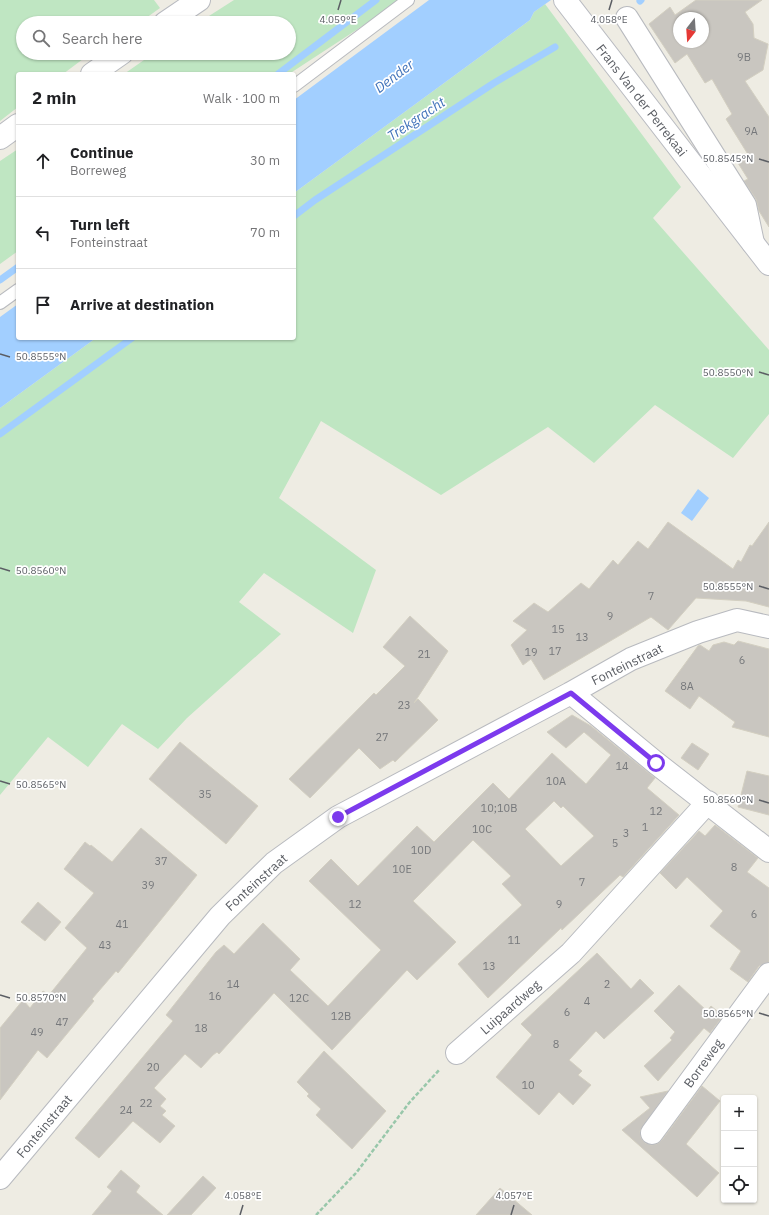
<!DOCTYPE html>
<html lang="en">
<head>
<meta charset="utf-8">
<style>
  :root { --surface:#fff; --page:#f2f2f2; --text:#202124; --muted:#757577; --line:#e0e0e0 }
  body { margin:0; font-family:"IBM Plex Sans",sans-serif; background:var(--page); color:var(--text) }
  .controls { position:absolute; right:12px; bottom:12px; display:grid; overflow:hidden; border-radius:4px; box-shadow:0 1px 3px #0004 }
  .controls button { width:36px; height:36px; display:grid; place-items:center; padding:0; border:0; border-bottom:1px solid var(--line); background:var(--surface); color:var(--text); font:20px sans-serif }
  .compass { position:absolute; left:673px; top:12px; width:36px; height:36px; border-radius:50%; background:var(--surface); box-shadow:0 1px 3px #0004; rotate:197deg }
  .stop { position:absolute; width:12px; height:12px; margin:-9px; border:3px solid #7c3aed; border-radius:50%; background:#fff }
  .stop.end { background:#7c3aed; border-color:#fff; box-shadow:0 1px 4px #0008 }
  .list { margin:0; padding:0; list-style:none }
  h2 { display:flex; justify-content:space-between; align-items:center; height:52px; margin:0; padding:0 16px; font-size:17px }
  h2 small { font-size:13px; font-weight:400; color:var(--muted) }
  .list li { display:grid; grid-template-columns:26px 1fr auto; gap:12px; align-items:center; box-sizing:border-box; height:72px; padding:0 16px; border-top:1px solid var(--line) }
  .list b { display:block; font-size:15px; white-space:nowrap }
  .list p { margin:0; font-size:13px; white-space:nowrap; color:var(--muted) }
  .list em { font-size:13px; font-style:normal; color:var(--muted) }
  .icon { flex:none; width:22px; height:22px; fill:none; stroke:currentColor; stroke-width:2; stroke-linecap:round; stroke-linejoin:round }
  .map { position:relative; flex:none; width:769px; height:1215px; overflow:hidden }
  .search { position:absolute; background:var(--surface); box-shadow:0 1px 3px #0004; left:16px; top:16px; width:280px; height:44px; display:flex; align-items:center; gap:10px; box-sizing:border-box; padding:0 14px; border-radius:22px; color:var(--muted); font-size:15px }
  .panel { position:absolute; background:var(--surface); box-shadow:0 1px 3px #0004; left:16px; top:72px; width:280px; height:268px; border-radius:4px }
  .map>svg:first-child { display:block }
  .green { fill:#bfe6c2 }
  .water { fill:#a2cfff }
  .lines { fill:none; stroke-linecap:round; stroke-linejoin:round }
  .stream { stroke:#a2cfff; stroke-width:7 }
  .building { fill:#c9c6c0; stroke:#d3cfc1; fill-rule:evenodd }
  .lane-casing { stroke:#b8babf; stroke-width:14 }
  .street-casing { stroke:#b8babf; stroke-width:24 }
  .secondary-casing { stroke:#b9bbc1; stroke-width:24 }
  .path { stroke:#98c7aa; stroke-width:2.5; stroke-dasharray:4 2; stroke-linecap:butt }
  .lane { stroke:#fff; stroke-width:12 }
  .street { stroke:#fff; stroke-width:22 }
  .secondary { stroke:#fff; stroke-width:22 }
  .route { stroke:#7c3aed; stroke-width:5 }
  .ticks { fill:none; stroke:#5b5e64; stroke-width:1.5 }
  .labels { text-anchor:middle; stroke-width:3.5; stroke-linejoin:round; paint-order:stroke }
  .number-label { font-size:11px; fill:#76787b }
  .street-label { font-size:13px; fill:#5b5e64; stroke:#fff }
  .water-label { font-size:14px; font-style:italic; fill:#4173ba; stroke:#fff }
  .ticks-label { font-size:10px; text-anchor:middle; fill:#5b5e64; stroke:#fff; stroke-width:3.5; stroke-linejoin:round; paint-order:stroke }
</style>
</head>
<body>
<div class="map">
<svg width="769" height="1215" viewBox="0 0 769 1215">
  <rect width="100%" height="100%" fill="#eeece3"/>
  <!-- green -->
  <path class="green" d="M0 0H154L160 8 139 23H23V53H91L63 74H18V107L0 121Z
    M234 0H398L390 8 289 74H124L154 53H289V23H198Z
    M545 4 681 187 653 218 769 350V414L733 458 655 405 594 463 548 427 441 495 321 421 279 498 376 570 353 633 264 573 239 602 281 634 187 718 158 749 122 724 88 767 48 737 0 795V408L96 338H294V193L530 20 534 12Z
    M18 149V251L0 264V161Z"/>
  <!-- water -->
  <path class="water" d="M429 0H551L534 12 530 20 294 193V100Z
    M18 304V338H96L0 408V317Z
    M698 489 709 498 692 521 681 513Z"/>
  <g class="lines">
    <!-- stream -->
    <path class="stream" d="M640 1 641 0
      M278 74 376 0
      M294 216 315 200 494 83 555 47
      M0 280 18 267
      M0 434 132 338"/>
  </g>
  <!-- building -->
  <path class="building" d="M696 0H762L745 12 753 24 754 38 768 44 763 70 745 81 769 117V227L759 211 756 199 744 181 748 179 738 163 749 156 726 119 732 114 712 79 705 83 687 54 675 63 649 24 670 7 675 15ZM679 18H703V42H679Z
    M668 522 733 569 738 560 741 562 750 545 752 546 769 522V607L746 601 696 598 668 630 651 617 544 680 531 659 523 665 511 645 527 630 513 621 534 603 548 612 581 583 589 589 613 560 618 565 638 541 648 549Z
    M410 616 448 651 414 703 418 699 438 720 395 762 393 760 380 769 359 748 310 798 289 779 374 693 376 695 405 666 383 647Z
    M738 641 769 649V737L732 727 735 722 699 696 690 709 665 691 698 646 700 645 709 651 713 645 724 642 734 645Z
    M572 715 591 726 655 778 647 788 679 815 623 877 620 875 562 930 561 928 488 998 458 964 522 905 502 884 511 876 473 840 413 901 456 942 417 980 407 970 332 1050 274 993 219 1054 217 1052 213 1055 201 1068 185 1054 154 1088 166 1099 160 1106 166 1111 162 1115 175 1126 160 1143 133 1121 99 1158 75 1138 173 1021 166 1015 216 952 224 945 234 954 263 923 300 959 290 970 328 1006 381 950 309 881 331 859 358 886 417 826 434 842 493 783 509 799 552 753 586 784 611 755 584 732 566 748 547 732ZM554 801 561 808 563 806 594 836 561 866 525 829Z
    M180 742 258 806 226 844 149 779Z
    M692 743 709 754 698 770 681 758Z
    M747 771 769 776V815L738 807Z
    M715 825 758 858 747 872 769 888V962L759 966 748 982 730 969 741 951 710 926 723 911 687 877 676 889 660 873 699 831 705 836Z
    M141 828 197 875 118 973 116 971 92 999 94 1001 47 1058 38 1050 0 1100V1028L23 1000 30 1008 43 991 49 995 87 948 65 928 94 893 64 869 85 842 90 846 91 845 112 862Z
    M38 902 61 922 45 941 21 922Z
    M597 953 631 989 640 979 654 993 604 1039 596 1031 569 1060 582 1071 578 1075 591 1085 573 1105 559 1092 539 1115 496 1077 532 1035 521 1024Z
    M679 985 707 1011 711 1006 723 1016 710 1033 704 1028 658 1081 644 1066 672 1040 670 1038 675 1032 654 1011Z
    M324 1051 386 1111 352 1149 316 1115 321 1109 307 1096 309 1094 297 1082Z
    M702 1086 720 1101 686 1144 719 1173 697 1197 622 1130 650 1108 640 1097 668 1091 640 1131 641 1138 645 1143 651 1145 657 1144 662 1140Z
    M121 1170 140 1186 136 1192 163 1215H92L112 1191 107 1187Z
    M203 1176 216 1188 191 1215H167Z
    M500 1188 532 1215H476Z"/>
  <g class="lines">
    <!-- lane casing -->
    <g class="lane-casing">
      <path id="lane" d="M294 86 408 0
        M0 303 18 290"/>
    </g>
    <!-- street casing -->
    <g class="street-casing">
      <path id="street" d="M627 18 745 205 753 243
        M571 693 656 763 769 851
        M457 1053 571 953 708 802
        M652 1133 769 974
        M0 1178 220 916 274 863 338 817 571 693 631 659 698 632 737 620 769 627"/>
    </g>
    <!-- secondary casing -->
    <g class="secondary-casing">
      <path id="secondary" d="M565 0 769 264
        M165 23 199 0
        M92 74 122 53
        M0 138 18 125"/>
    </g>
    <!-- path -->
    <path class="path" d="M316 1215 356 1173 409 1103 440 1069"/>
    <!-- lane -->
    <use href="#lane" class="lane"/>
    <!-- street -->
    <use href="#street" class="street"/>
    <!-- secondary -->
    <use href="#secondary" class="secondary"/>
  </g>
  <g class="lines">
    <!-- route -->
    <path class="route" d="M338 817 571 693 656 763"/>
  </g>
  <!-- ticks -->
  <path class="ticks" d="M338 10 341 0M609 10 612 0M759 159 769 162M0 354 10 357M759 372 769 375M0 568 10 571M759 586 769 589M0 781 10 784M759 800 769 803M0 995 10 998M759 1013 769 1016M240 1215 243 1205M511 1215 514 1205"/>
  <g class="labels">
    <!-- number labels -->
    <g class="number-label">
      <text x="744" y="61">9B</text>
      <text x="751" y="135">9A</text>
      <text x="651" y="600">7</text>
      <text x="610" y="620">9</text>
      <text x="558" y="633">15</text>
      <text x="582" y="641">13</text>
      <text x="555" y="655">17</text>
      <text x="531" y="656">19</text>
      <text x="424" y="658">21</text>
      <text x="742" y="664">6</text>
      <text x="687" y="690">8A</text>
      <text x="404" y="709">23</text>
      <text x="382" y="741">27</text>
      <text x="622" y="770">14</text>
      <text x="556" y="785">10A</text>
      <text x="205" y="798">35</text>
      <text x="499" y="812">10;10B</text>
      <text x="656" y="815">12</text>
      <text x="645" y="831">1</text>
      <text x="482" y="833">10C</text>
      <text x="626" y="837">3</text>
      <text x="615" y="847">5</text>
      <text x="421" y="854">10D</text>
      <text x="161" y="865">37</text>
      <text x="734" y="871">8</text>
      <text x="402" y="873">10E</text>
      <text x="582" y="886">7</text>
      <text x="148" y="889">39</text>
      <text x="355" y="908">12</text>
      <text x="559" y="908">9</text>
      <text x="754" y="918">6</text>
      <text x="122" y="928">41</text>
      <text x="514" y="944">11</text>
      <text x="105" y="949">43</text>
      <text x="489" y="970">13</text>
      <text x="233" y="988">14</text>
      <text x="607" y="988">2</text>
      <text x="215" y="1000">16</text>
      <text x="299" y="1002">12C</text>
      <text x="587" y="1005">4</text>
      <text x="567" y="1016">6</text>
      <text x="341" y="1020">12B</text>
      <text x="62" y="1026">47</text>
      <text x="201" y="1032">18</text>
      <text x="37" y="1036">49</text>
      <text x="556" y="1048">8</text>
      <text x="153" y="1071">20</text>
      <text x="528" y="1089">10</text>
      <text x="146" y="1107">22</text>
      <text x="126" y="1114">24</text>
    </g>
    <!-- street labels -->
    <g class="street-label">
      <text transform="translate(642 100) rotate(52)" y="5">Frans Van der Perrekaai</text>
      <text transform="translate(627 664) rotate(-26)" y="5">Fonteinstraat</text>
      <text transform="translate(256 882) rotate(-42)" y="5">Fonteinstraat</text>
      <text transform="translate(510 1007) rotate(-41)" y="5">Luipaardweg</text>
      <text transform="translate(703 1063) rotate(-54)" y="5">Borreweg</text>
      <text transform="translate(44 1126) rotate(-50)" y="5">Fonteinstraat</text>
    </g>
    <!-- water labels -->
    <g class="water-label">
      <text transform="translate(394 76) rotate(-37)" y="5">Dender</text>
      <text transform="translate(416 119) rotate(-34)" y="5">Trekgracht</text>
    </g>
  </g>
  <g class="ticks-label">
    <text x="338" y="23">4.059°E</text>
    <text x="609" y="23">4.058°E</text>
    <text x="728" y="162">50.8545°N</text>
    <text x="41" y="360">50.8555°N</text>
    <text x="728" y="376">50.8550°N</text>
    <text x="41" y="574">50.8560°N</text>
    <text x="728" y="590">50.8555°N</text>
    <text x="41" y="788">50.8565°N</text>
    <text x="728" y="803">50.8560°N</text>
    <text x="41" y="1001">50.8570°N</text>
    <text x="728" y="1017">50.8565°N</text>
    <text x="243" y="1199">4.058°E</text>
    <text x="514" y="1199">4.057°E</text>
  </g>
</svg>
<div class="controls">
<button>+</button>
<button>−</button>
<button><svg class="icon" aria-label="locate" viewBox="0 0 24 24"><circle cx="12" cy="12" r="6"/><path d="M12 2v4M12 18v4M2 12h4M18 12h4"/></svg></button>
</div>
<svg class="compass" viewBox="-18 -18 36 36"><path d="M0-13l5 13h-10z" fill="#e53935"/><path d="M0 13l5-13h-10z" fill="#757577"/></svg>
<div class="stop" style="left:656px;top:763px"></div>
<div class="stop end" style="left:338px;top:817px"></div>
<div class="search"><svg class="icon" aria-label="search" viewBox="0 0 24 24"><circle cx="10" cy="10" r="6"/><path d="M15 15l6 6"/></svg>Search here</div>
<section class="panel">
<h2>2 min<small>Walk · 100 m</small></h2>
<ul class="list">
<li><svg class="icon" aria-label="ahead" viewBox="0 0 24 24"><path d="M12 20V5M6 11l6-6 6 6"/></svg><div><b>Continue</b><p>Borreweg</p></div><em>30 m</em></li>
<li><svg class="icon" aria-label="left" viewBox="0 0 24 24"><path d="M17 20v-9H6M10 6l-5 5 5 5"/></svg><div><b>Turn left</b><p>Fonteinstraat</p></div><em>70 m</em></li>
<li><svg class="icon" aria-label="arrive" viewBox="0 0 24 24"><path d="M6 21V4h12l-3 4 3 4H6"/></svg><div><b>Arrive at destination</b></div></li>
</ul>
</section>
</div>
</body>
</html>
